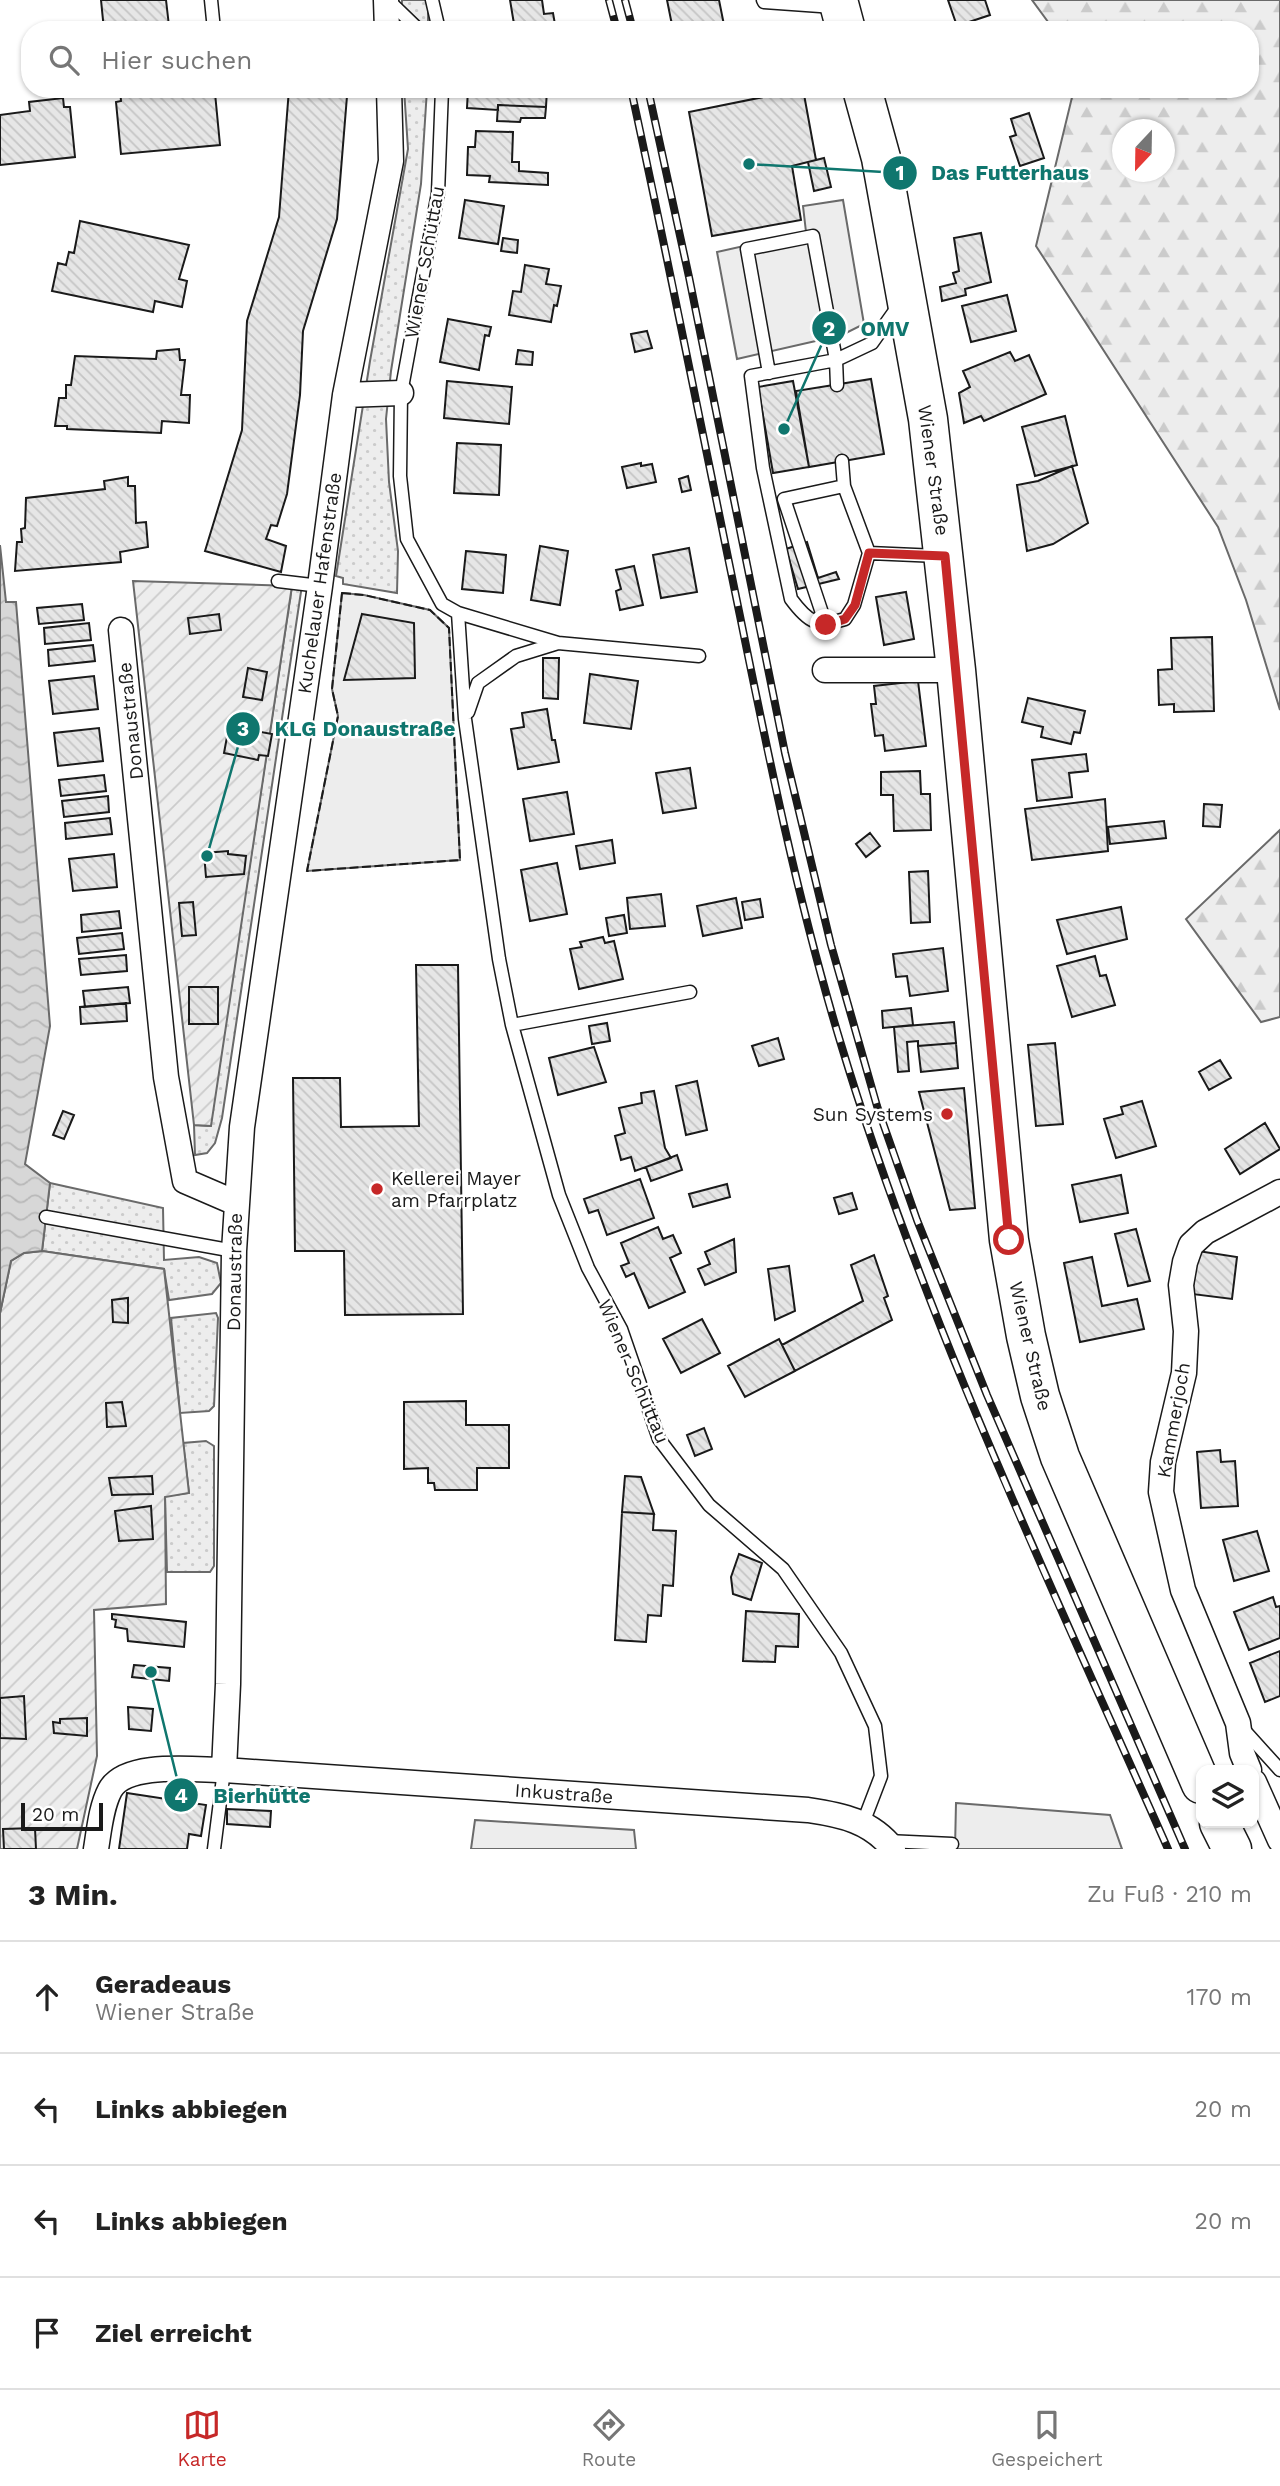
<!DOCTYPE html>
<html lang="de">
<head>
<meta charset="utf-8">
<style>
  :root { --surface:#fff; --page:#f2f2f2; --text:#222; --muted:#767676; --line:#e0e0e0; --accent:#c62828 }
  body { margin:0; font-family:"Work Sans",sans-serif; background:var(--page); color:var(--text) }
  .controls { position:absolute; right:21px; bottom:21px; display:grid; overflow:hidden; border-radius:14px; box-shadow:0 2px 5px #0004 }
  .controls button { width:63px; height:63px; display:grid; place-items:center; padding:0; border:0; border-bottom:2px solid var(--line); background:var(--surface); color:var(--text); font:35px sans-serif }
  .compass { position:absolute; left:1112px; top:119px; width:63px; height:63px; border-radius:50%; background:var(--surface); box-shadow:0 2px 5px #0004; rotate:202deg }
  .scale { position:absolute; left:21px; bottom:18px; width:82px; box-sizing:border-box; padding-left:7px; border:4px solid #1a1a1a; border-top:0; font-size:19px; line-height:24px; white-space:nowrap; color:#1a1a1a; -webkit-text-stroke:5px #fff; paint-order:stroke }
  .stop { position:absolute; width:21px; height:21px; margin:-16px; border:5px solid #c62828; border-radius:50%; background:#fff }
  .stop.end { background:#c62828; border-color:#fff; box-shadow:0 2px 7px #0008 }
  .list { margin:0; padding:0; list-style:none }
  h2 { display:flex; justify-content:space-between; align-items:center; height:91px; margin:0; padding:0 28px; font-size:30px }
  h2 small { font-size:23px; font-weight:400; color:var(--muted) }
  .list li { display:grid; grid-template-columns:46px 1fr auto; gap:21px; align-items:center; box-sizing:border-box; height:112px; padding:0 28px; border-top:2px solid var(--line) }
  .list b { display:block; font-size:26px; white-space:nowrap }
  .list p { margin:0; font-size:23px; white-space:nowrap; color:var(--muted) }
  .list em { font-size:23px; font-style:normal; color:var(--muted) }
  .icon { flex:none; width:38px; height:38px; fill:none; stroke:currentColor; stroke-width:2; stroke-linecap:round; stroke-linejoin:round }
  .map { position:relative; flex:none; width:1280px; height:1849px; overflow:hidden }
  .search { position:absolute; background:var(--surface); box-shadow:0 2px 5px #0004; left:21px; right:21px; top:21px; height:77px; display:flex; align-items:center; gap:18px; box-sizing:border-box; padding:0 24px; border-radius:28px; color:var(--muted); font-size:26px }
  .sheet { height:539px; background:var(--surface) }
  nav { display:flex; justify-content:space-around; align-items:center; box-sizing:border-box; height:98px; border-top:2px solid var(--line); background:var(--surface); font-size:19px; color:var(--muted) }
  nav a { display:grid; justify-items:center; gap:4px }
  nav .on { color:var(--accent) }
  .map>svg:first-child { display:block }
  .grass { fill:url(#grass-dots); stroke:#6a6a6a; stroke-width:2 }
  .forest { fill:url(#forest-firs); stroke:#6a6a6a; stroke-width:2; fill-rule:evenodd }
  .garden { fill:url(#garden-furrows); stroke:#6a6a6a; stroke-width:2 }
  .pitch { fill:#ededed; stroke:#6a6a6a; stroke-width:2 }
  .water { fill:url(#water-waves); stroke:#6a6a6a; stroke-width:2 }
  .building { fill:url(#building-back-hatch); stroke:#1a1a1a; stroke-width:2 }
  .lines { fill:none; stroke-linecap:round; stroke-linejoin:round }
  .service-casing { stroke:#1a1a1a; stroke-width:15 }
  .minor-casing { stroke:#1a1a1a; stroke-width:27 }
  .primary-casing { stroke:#1a1a1a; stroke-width:41 }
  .service { stroke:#fff; stroke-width:12 }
  .minor { stroke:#fff; stroke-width:24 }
  .primary { stroke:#fff; stroke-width:38 }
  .rail-casing { stroke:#1a1a1a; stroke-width:8 }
  .rail { stroke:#fff; stroke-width:5; stroke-dasharray:16; stroke-linecap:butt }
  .fence { stroke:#1a1a1a; stroke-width:2; stroke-dasharray:9 3.5; stroke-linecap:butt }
  .route { stroke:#c62828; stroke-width:9 }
  .poi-dot { fill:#c62828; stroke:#fff; stroke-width:2.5 }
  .labels { text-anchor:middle; stroke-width:5; stroke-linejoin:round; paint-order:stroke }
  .street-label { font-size:19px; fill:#1a1a1a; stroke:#fff }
  .poi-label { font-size:19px; fill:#1a1a1a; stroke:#fff; text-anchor:end }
  .leader { fill:none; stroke:#0f766e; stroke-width:2.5 }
  .callout-dot { fill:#0f766e; stroke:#fff; stroke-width:2.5 }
  .mark-label { font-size:21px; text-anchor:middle; font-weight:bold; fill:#fff }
  .callout-label { font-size:21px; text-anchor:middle; font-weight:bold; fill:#0f766e; stroke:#fff; stroke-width:5; stroke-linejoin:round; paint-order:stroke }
</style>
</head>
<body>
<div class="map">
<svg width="1280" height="1849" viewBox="0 0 1280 1849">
  <defs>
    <pattern id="grass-dots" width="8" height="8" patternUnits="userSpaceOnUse" patternTransform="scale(1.75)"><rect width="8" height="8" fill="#ededed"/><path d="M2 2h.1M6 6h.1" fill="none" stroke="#cbcbcb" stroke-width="1.8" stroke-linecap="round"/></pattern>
    <pattern id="forest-firs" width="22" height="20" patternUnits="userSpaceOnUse" patternTransform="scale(1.75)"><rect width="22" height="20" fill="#ededed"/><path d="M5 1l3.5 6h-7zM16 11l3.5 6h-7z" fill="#cbcbcb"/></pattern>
    <pattern id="garden-furrows" width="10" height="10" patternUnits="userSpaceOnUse" patternTransform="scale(1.75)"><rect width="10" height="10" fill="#ededed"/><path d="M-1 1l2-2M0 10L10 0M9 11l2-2" fill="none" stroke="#cbcbcb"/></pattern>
    <pattern id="water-waves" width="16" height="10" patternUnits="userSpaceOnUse" patternTransform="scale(1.75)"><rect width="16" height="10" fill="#d7d7d7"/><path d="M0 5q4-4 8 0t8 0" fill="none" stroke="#b8b8b8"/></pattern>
    <pattern id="building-back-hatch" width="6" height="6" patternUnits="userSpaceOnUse" patternTransform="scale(1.75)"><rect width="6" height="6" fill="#e6e6e6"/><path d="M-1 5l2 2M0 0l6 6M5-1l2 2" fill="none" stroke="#c5c5c5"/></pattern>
  </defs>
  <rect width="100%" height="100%" fill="#fff"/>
  <!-- grass -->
  <path class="grass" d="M402 0H428V30H401Z
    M404 89H427L421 184 391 371 386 419 389 482 398 551 397 593 343 584V578L336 576 370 361 408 149Z
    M302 585 222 1118 215 1143 207 1153 195 1155 194 1125 210 1126 292 586Z
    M50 1183 163 1208 164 1260 199 1257 217 1263 221 1283 212 1294 169 1300 164 1269 42 1251Z
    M216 1313 218 1318 214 1406 209 1411 180 1413 171 1318Z
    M206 1441 214 1446V1566L210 1572H167L165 1496 189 1493 183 1443Z"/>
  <!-- forest -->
  <path class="forest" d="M1032 0H1280V710L1246 600 1218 527 1036 246 1074 89H1250V30H1054ZM1122 130H1164V172H1122Z
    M1280 830V1017L1261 1022 1186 919Z"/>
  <!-- garden -->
  <path class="garden" d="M133 581 292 586 211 1126 194 1125Z
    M42 1251 164 1269 189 1493 165 1497 166 1604 94 1610 97 1756 77 1849H0V1313L11 1261 24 1253Z"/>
  <!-- pitch -->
  <path class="pitch" d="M843 200 864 324 842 335 737 359 717 252 806 232 803 206Z
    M342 593 364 595 430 610 449 628 460 860 307 871 338 716 332 689Z
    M956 1803 1110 1815 1122 1849H955Z
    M475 1820 634 1830 636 1849H471Z"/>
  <!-- water -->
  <path class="water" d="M0 545 6 602H16L50 1026 25 1164 50 1183 42 1251 24 1253 11 1261 0 1313Z"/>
  <!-- building -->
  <path class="building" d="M101 0H166L169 26 155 27V30H104Z
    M510 0H542L544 14 553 13 556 30H515Z
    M667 0H719L725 30H673Z
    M948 0H985L990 15 957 26Z
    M120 89H161L162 97 215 93 220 145 121 154 116 102 121 101Z
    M289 89 327 91 347 96 337 219 303 331 300 395 287 494 277 526 271 525 266 539 286 546 281 572 205 551 242 430 247 321 279 217Z
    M468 89H547L546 107 498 105V110L467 108Z
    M803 89 816 160 792 166 801 220 712 236 689 112Z
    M63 98 64 107H70L75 157 0 165V115L30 111 29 102Z
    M498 105 546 107 545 118H521L520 122 497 121Z
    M1029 113 1044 158 1020 166 1010 137 1016 135 1011 119Z
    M476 131 513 132 512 162H519V171L548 173V185L489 182 490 176 467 175 468 147H475Z
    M824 158 831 187 814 191 808 162Z
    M465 200 504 206 498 244 459 238Z
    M80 221 189 245 179 279 187 281 182 307 155 301 153 312 52 291 58 263 66 265 69 252 74 253Z
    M981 233 991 282 965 289 966 295 942 301 940 287 956 283 953 273 959 271 954 238Z
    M503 238 518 240 517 253 501 251Z
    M525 265 549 269 546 284 561 286 557 306 554 305 551 322 509 315 513 291 521 292Z
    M1007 295 1016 331 971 342 962 306Z
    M448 319 491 327 489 336 485 335 479 370 440 362Z
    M647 331 652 348 635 352 631 334Z
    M179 349 180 360H185L181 395H190L189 423 162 421 161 433 67 429V426H55L59 398H66V385H71L75 356 156 359 157 351Z
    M518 350 533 352 532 365 516 364Z
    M1010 352 1015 361 1029 355 1046 394 984 421 981 416 964 423 959 393 970 387 963 371Z
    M871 379 884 454 809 467 796 391Z
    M447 381 512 387 509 424 444 418Z
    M793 381 809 467 773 473 758 387Z
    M1065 416 1077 465 1035 476 1022 427Z
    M457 443 501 445 499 495 454 493Z
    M641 463V466L652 464 656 482 627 488 622 467Z
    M1072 466 1088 523 1053 544 1027 551 1017 485 1038 481Z
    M688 476 691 490 682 492 679 479Z
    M128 477V486H135L136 523 146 522 148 547 120 552 121 562 15 571 17 542H22L21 529 25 528 26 498 105 489 104 481Z
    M807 542 818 578 836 572 839 579 798 589 786 549Z
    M540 546 568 551 560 605 531 600Z
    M689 548 697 592 661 598 653 555Z
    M466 551 506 555 503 593 462 589Z
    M634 566 643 605 620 610 616 591 621 589 616 570Z
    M906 592 914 639 884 645 876 597Z
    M82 604 84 620 39 624 37 608Z
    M219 614 221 630 190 634 188 618Z
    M362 614 414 623 415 678 344 680Z
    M89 623 91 640 45 644 44 628Z
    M1212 637 1214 711 1174 712V704L1159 705 1158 670 1172 669 1171 638Z
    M93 645 95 661 49 666 48 650Z
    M543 658H559L558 699 543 698Z
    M248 668 267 672 262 700 243 697Z
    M590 674 638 681 631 729 584 723Z
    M94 676 98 709 53 714 49 681Z
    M918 681 926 746 885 751 883 735 875 736 871 704H876L874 686Z
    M1028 698 1085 711 1080 733 1074 732 1071 744 1041 737 1043 727 1022 722Z
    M547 709 552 740H555L559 762 518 769 511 729 524 727 522 713Z
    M229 726 272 734 268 756 259 755 258 760 224 753Z
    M99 728 103 761 58 766 54 733Z
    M1086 754 1088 771 1069 773 1072 797 1037 801 1032 760Z
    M690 768 696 808 663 813 656 773Z
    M920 771 921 794H930L931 830 894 831 893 795H881V772Z
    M104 775 106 791 61 796 59 780Z
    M567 792 574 834 530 841 523 799Z
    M108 796 109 812 64 817 62 801Z
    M1105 799 1108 851 1032 860 1025 809Z
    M1204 804 1222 805 1220 827 1203 826Z
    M110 818 112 834 66 839 65 823Z
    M1164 821 1166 838 1110 844 1108 827Z
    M870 833 880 846 866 857 856 844Z
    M612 840 615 863 580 869 576 846Z
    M228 851V854L246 856 244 874 206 877 204 853Z
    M114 854 117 887 73 891 69 859Z
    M557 863 567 914 530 921 521 870Z
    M928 871 930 922 911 923 909 872Z
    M661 894 665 926 630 929 627 898Z
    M736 898 742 928 703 936 697 906Z
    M760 899 763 917 745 920 742 902Z
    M193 902 196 935 182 936 179 903Z
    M1121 907 1127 939 1067 954 1057 920Z
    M119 911 121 928 82 932 81 915Z
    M624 915 627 933 609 936 606 918Z
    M122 933 124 949 79 954 77 938Z
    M603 937 605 943 614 941 623 979 579 989 570 949 582 947 580 942Z
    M943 948 948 991 910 996 907 976 896 977 893 954Z
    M126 955 127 971 81 975 79 959Z
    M1095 956 1100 976 1106 975 1115 1005 1072 1017 1057 966Z
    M416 965H458L463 1314 345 1315 344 1251H295L293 1078H340L341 1127 419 1126Z
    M128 987 130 1003 85 1007 83 991Z
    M189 987H218V1024H189Z
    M126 1003 127 1021 81 1024 80 1007Z
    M911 1008 913 1025 883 1028 882 1011Z
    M954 1022 956 1043 918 1046V1041L907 1042 909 1071 898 1072 894 1027Z
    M607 1023 610 1041 592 1044 589 1026Z
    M778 1038 784 1059 759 1066 752 1046Z
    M956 1043 958 1068 921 1072 918 1046Z
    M1055 1043 1063 1124 1036 1126 1028 1045Z
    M594 1047 606 1082 558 1095 549 1058Z
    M1220 1060 1231 1078 1209 1090 1199 1072Z
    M697 1081 707 1130 686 1135 676 1086Z
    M964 1088 975 1208 950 1210 919 1092Z
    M654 1091 665 1148 671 1158 635 1171 631 1157 621 1160 615 1136 625 1133 619 1108 642 1103 641 1093Z
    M1142 1101 1156 1146 1116 1158 1104 1119 1123 1114 1121 1107Z
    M63 1111 74 1115 64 1139 53 1135Z
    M1265 1123 1280 1149 1240 1174 1225 1149Z
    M677 1155 682 1170 651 1181 646 1167Z
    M1121 1175 1128 1213 1080 1222 1072 1185Z
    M640 1179 654 1218 607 1235 598 1210 589 1213 584 1199Z
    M727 1184 730 1197 693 1207 689 1194Z
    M852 1193 857 1209 839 1214 834 1198Z
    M658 1227 663 1239 673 1235 681 1253 670 1258 685 1292 649 1308 634 1273 626 1277 621 1266 629 1263 621 1243Z
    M1136 1229 1150 1281 1128 1286 1115 1234Z
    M734 1239 736 1272 705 1285 698 1269 710 1264 705 1252Z
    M1198 1251 1237 1257 1232 1299 1192 1294Z
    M874 1255 888 1296 884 1298 892 1320 795 1371 782 1345 863 1301 851 1265Z
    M1092 1257 1102 1306 1137 1299 1144 1329 1080 1342 1064 1263Z
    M789 1266 795 1311 775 1320 768 1269Z
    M128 1298V1323L113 1322 112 1300Z
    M702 1319 720 1353 681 1373 663 1339Z
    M779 1339 795 1371 745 1397 728 1366Z
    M466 1401V1425H509V1468H477V1490H435L434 1483H428V1468L404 1469V1402Z
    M122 1402 126 1426 107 1427 106 1403Z
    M704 1428 712 1449 695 1456 687 1435Z
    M1220 1450 1221 1462 1235 1461 1238 1506 1201 1508 1197 1452Z
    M152 1476 153 1494 112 1495 109 1478Z
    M625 1476 641 1477 654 1514 622 1512Z
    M151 1506 153 1539 119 1541 115 1511Z
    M622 1512 654 1514 653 1530 676 1531 673 1586 663 1585 661 1616 648 1615 646 1642 615 1640Z
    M1257 1531 1269 1571 1234 1581 1223 1540Z
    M739 1554 762 1563 751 1600 733 1594 731 1577Z
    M1273 1597 1276 1607 1280 1606V1638L1249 1650 1234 1612Z
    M746 1611 799 1614 798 1647 776 1646 775 1662 743 1661Z
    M112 1614 186 1622 184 1647 128 1641 127 1629 115 1627 116 1620 112 1619Z
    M1280 1651V1696L1265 1702 1250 1663Z
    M134 1665 170 1668 169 1681 132 1677Z
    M24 1696 26 1739 0 1738V1698Z
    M128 1707 153 1709 151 1731 129 1729Z
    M87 1718V1736L54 1733 53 1722 60 1723V1719Z
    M127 1793 206 1805 201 1836 189 1834 187 1849H119Z
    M227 1809 271 1811 270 1827 227 1824Z
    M35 1828 36 1849H4L3 1829Z"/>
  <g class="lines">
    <!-- service casing -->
    <g class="service-casing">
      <path id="service" d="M211 0 214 30
        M388 0 419 30
        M432 0 439 30
        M763 0 764 2 834 7
        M442 89 438 193 401 393 400 476 407 539 442 604 458 613 465 719 499 959 512 1025 559 1195 588 1268 621 1329 659 1439 709 1505 783 1569 841 1653 875 1726 881 1776 863 1823
        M769 373 747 249 813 236 836 360 837 385
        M842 461 844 486 869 553 854 605 845 619C817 628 808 622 791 599L763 468 751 376 836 360 872 343 899 305
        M869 553 938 556
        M278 581 320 586
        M458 613 558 643 699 656
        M826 625 784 499 844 486
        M468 712 478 683 516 656 558 643
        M512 1025 690 992
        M46 1217 234 1251
        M1243 1729 1280 1770
        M887 1841 952 1844
        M214 1849 224 1770"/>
    </g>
    <!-- minor casing -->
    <g class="minor-casing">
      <path id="minor" d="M386 0 387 30
        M345 395 401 393
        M121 630 166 1077 185 1181 236 1203
        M825 670H956
        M224 1770 228 1684 234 1251 242 1127 320 586 345 395 391 161 389 89
        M1249 1770 1242 1753 1238 1723 1183 1590 1161 1492 1163 1462 1184 1373 1186 1331 1181 1285 1185 1262 1191 1245 1205 1232 1280 1192
        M1254 1782 1280 1840
        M96 1849C99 1831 101 1807 110 1790 126 1761 195 1770 224 1770L808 1810C842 1815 871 1821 893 1849"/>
    </g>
    <!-- primary casing -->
    <g class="primary-casing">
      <path id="primary" d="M838 0 846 30
        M862 89 881 158 928 419 956 670 1009 1240 1026 1336 1040 1396 1060 1457 1201 1784
        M1219 1823 1232 1849"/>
    </g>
    <!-- service -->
    <use href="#service" class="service"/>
    <!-- minor -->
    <use href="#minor" class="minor"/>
    <!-- primary -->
    <use href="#primary" class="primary"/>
    <!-- rail casing -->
    <g class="rail-casing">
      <path id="rail" d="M609 0 617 30
        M625 0 633 30
        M631 89C669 264 704 441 740 616 769 759 798 902 840 1041 924 1320 1050 1583 1168 1849
        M648 89 689 277 785 753 831 945 877 1106 917 1220 987 1395 1185 1849"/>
    </g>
    <!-- rail -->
    <use href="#rail" class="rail"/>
    <!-- fence -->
    <path class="fence" d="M342 593 364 595 430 610 449 628 460 860 307 871 338 716 332 689Z"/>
  </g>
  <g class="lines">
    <!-- route -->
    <path class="route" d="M826 625 845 619 855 605 869 553 945 556 1009 1240"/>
  </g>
  <!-- markers -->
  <g class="poi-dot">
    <circle cx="947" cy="1114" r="7"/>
    <circle cx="377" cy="1189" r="7"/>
  </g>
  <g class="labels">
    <!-- street labels -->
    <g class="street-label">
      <text transform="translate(424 262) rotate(-80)" y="7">Wiener Schüttau</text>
      <text transform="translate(934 470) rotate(82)" y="7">Wiener Straße</text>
      <text transform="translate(319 583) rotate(-82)" y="7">Kuchelauer Hafenstraße</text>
      <text transform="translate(130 721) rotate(-96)" y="7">Donaustraße</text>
      <text transform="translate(234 1272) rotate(-89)" y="7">Donaustraße</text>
      <text transform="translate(1031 1346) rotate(77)" y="7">Wiener Straße</text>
      <text transform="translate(634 1371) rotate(67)" y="7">Wiener Schüttau</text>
      <text transform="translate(1173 1420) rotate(-80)" y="7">Kammerjoch</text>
      <text transform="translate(564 1793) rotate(4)" y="7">Inkustraße</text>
    </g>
    <!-- poi labels -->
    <g class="poi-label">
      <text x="933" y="1121">Sun Systems</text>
      <text x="391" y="1185" text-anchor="start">Kellerei Mayer<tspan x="391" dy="22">am Pfarrplatz</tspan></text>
    </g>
  </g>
  <!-- callouts -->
  <path class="leader" d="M749 164L900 173M784 429L829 328M207 856L243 729M151 1672L181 1795"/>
  <g class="callout-dot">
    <circle cx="749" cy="164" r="7"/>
    <circle cx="784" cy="429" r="7"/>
    <circle cx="207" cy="856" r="7"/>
    <circle cx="151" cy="1672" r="7"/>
    <circle cx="900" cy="173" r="18"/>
    <circle cx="829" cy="328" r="18"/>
    <circle cx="243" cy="729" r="18"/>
    <circle cx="181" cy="1795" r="18"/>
  </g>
  <g class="mark-label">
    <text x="900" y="180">1</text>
    <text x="829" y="336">2</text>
    <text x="243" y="736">3</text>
    <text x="181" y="1803">4</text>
  </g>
  <g class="callout-label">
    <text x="1010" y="180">Das Futterhaus</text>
    <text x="885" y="336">OMV</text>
    <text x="365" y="736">KLG Donaustraße</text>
    <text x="262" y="1803">Bierhütte</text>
  </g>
</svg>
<div class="controls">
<button><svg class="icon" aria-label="layers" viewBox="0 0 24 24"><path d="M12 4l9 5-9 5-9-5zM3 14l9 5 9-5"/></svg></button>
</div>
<svg class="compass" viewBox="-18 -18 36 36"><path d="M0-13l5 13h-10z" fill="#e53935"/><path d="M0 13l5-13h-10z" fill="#767676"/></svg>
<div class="scale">20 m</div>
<div class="stop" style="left:1009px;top:1240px"></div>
<div class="stop end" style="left:826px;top:625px"></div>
<div class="search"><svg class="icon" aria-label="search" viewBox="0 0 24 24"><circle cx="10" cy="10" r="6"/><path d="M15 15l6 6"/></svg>Hier suchen</div>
</div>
<section class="sheet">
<h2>3 Min.<small>Zu Fuß · 210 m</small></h2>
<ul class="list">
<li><svg class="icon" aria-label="ahead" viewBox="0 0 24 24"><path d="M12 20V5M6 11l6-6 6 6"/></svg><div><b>Geradeaus</b><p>Wiener Straße</p></div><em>170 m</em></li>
<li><svg class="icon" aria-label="left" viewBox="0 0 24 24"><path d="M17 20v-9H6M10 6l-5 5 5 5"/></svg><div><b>Links abbiegen</b></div><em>20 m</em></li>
<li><svg class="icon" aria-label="left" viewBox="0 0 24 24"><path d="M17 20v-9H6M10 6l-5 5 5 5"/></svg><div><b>Links abbiegen</b></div><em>20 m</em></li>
<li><svg class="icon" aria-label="arrive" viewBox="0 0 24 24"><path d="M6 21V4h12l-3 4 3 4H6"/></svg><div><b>Ziel erreicht</b></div></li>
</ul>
</section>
<nav>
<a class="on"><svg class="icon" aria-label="map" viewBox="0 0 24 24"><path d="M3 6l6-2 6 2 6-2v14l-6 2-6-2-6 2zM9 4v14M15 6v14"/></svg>Karte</a>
<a><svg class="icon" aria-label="directions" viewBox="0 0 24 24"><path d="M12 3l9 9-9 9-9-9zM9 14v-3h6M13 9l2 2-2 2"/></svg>Route</a>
<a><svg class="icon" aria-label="saved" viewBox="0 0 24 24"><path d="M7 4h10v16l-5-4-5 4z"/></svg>Gespeichert</a>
</nav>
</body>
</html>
